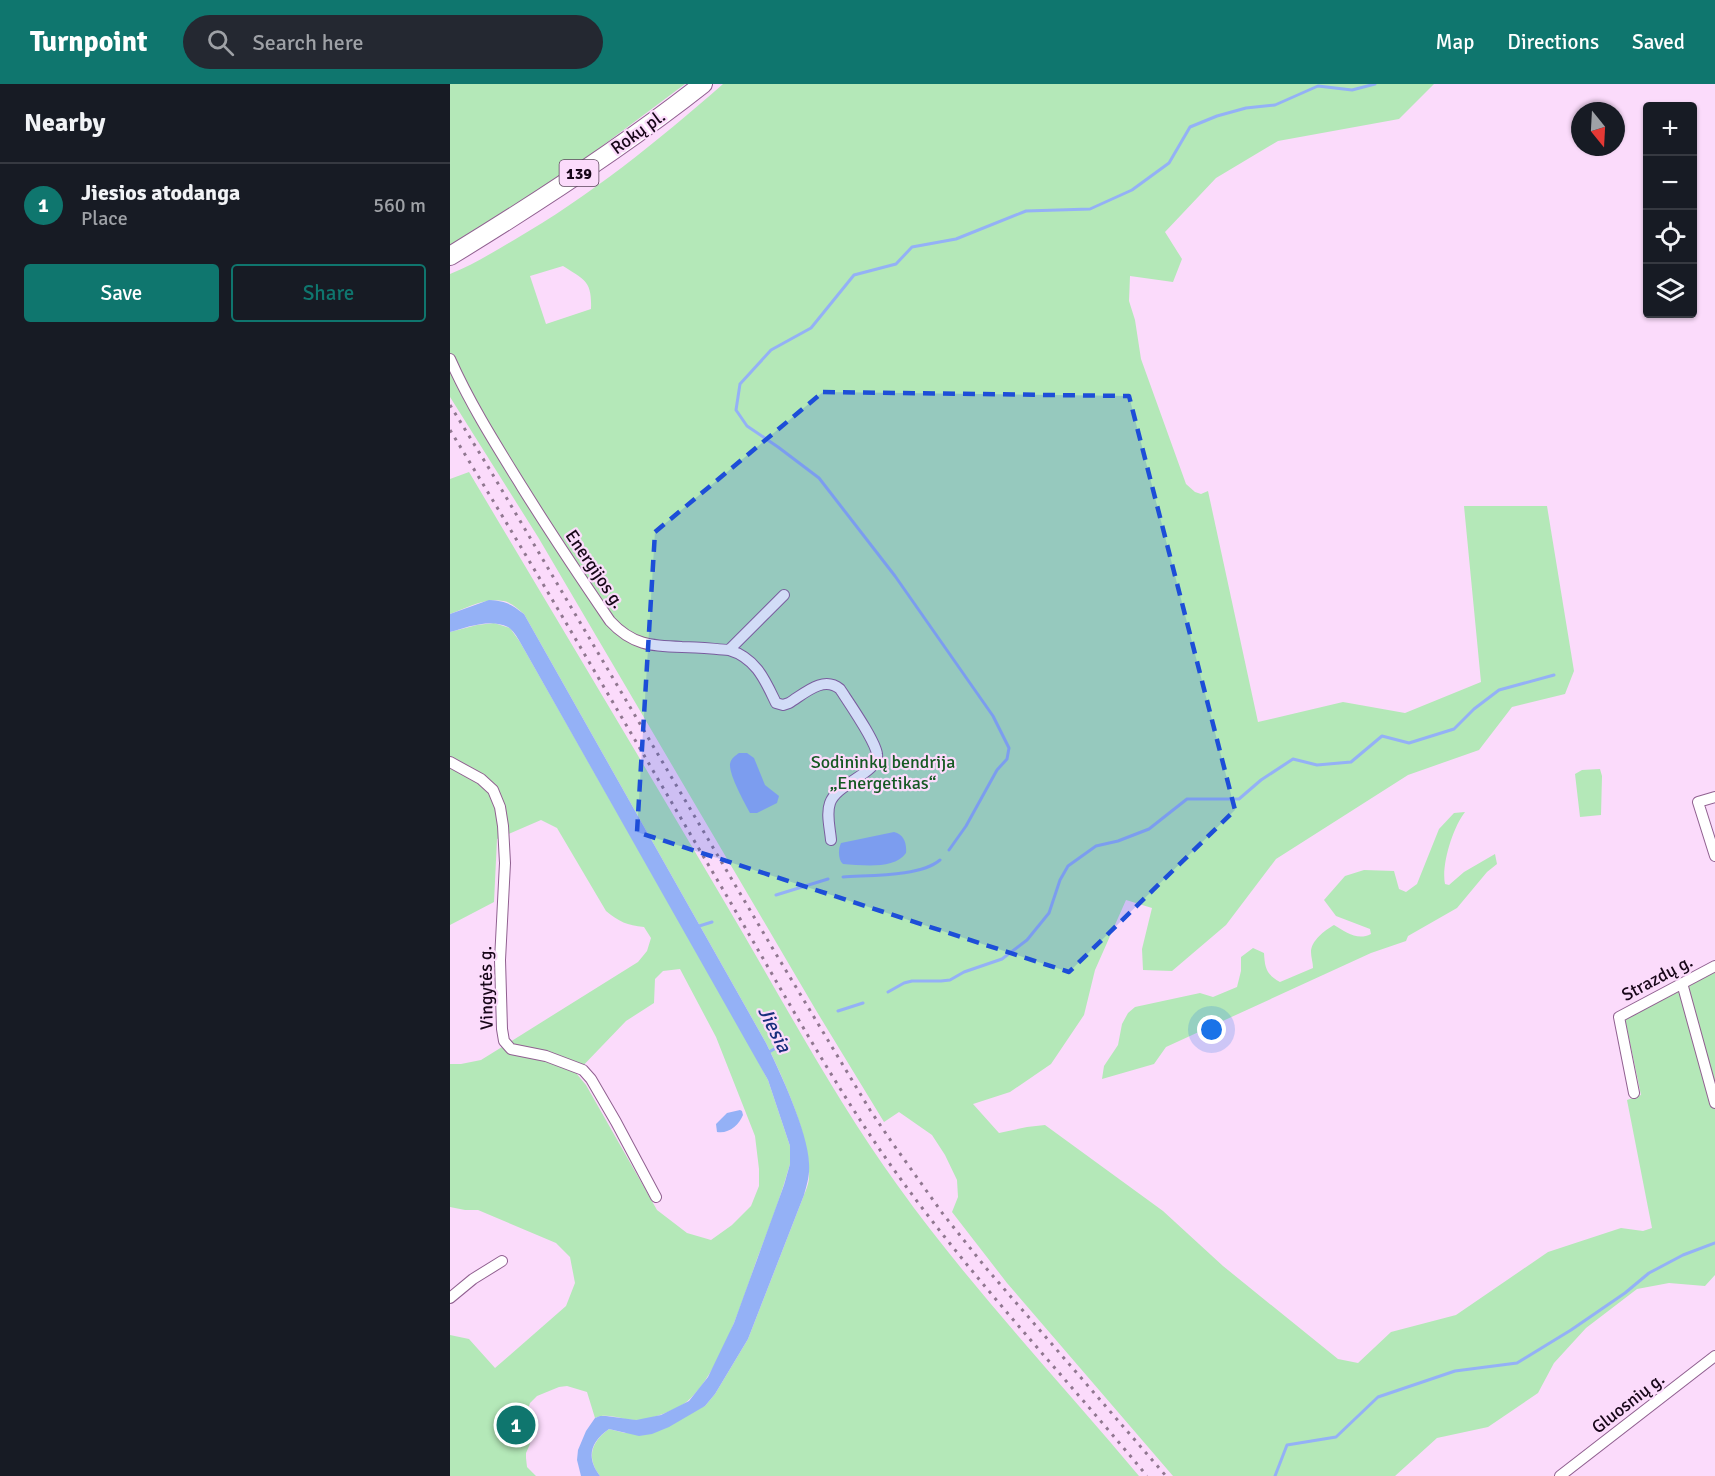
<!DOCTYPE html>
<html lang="en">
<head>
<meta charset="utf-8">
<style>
  :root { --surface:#171b24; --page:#242831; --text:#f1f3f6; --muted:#9ea1a6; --line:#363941; --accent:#0f766e }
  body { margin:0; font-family:Signika,sans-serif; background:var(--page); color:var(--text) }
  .controls { position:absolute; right:18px; top:18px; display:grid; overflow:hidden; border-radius:6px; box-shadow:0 2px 4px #0004 }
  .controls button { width:54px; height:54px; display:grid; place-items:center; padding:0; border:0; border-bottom:2px solid var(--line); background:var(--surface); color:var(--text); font:30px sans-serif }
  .compass { position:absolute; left:1121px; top:18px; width:54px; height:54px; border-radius:50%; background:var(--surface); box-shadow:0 2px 4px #0004; rotate:162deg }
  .you { position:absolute; left:762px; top:946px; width:21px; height:21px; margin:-15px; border:4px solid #fff; border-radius:50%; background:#1a73e8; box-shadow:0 0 0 9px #1a73e833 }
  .badge { display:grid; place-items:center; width:39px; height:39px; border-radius:50%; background:var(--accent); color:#fff; font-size:20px; font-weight:700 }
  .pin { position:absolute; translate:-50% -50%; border:3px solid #fff; box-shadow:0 2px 6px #0006 }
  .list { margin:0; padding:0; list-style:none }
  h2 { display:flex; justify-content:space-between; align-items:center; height:78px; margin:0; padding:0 24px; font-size:26px }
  h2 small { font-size:20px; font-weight:400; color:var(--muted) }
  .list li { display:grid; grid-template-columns:39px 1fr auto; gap:18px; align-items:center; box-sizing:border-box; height:84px; padding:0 24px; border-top:2px solid var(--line) }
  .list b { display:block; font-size:22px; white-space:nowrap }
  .list p { margin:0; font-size:20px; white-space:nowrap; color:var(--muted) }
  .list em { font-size:20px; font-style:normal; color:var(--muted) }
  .actions { display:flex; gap:12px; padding:18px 24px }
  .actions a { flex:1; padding:14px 0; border:2px solid var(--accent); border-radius:6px; text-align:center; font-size:21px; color:var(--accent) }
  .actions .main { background:var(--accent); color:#fff }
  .icon { flex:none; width:33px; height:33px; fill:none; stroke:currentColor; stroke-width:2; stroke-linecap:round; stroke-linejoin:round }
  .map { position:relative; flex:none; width:1265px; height:1392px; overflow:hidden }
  header { display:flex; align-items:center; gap:36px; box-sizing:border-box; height:84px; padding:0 30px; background:var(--accent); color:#fff }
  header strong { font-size:28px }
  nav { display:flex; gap:33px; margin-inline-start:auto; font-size:21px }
  .search { width:420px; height:54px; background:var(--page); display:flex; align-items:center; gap:15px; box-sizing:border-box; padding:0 21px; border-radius:33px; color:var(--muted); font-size:22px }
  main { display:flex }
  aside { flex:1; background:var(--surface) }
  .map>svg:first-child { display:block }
  .green { fill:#b4e8b8; fill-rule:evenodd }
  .water { fill:#94b1f6 }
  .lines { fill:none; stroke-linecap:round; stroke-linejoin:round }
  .stream { stroke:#94b1f6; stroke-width:3 }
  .street-casing { stroke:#906090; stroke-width:12 }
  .primary-casing { stroke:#906090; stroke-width:20 }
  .street { stroke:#fff; stroke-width:10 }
  .primary { stroke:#fff; stroke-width:18 }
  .rail { stroke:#907790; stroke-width:3; stroke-dasharray:3 6; stroke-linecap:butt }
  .marked { fill:#1d4ed8; fill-opacity:0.2; stroke:#1d4ed8; stroke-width:4.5; stroke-dasharray:12 8; stroke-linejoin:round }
  .labels { text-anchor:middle; stroke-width:4.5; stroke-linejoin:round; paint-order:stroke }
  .shield { fill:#fbdbfb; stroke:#5b465c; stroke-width:1.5 }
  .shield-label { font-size:16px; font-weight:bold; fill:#170618 }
  .street-label { font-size:18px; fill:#170618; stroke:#fbdbfb }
  .park-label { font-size:18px; fill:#155923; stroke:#fbdbfb }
  .water-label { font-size:20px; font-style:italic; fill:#192f7d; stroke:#fbdbfb }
</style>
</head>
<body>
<header>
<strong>Turnpoint</strong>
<div class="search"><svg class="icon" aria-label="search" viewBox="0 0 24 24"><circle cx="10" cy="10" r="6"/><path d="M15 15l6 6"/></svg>Search here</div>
<nav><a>Map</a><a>Directions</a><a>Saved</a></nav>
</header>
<main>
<aside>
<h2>Nearby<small></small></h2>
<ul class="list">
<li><span class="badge">1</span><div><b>Jiesios atodanga</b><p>Place</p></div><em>560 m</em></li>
</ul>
<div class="actions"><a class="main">Save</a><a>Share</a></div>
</aside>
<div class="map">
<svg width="1265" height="1392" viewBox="0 0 1265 1392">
  <rect width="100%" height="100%" fill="#fbdbfb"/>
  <!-- green -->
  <path class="green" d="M0 0H235L128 80 0 164Z
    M273 0H984L949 35 828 57 766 94 715 148 732 175 723 198 680 192 679 217 685 236 691 275 736 400 745 408 751 410 758 407 808 638 893 618 955 629 1031 598 1014 422H1097L1124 587 1115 610 1062 623 1029 666 958 691 826 775 776 841 722 887 693 886 692 865 702 824 676 816 645 886 634 931 601 980 560 1008 523 1020 549 1049 577 1043 595 1041 713 1127 773 1182 888 1275 908 1279 941 1248 1006 1231 1098 1168 1171 1144 1193 1147 1202 1144 1177 1016 1191 1011 1175 935 1265 886V1191L1255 1202 1219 1199 1187 1205 1136 1244 1104 1279 1088 1309 1038 1343 987 1354 945 1392H723L557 1199 502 1128 508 1113 507 1096 495 1071 482 1051 449 1028 434 1038 367 928 88 453 0 313V190C23 181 43 168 64 156 140 112 208 57 273 0ZM113 182C135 196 142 197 141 225L96 240 80 192Z
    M19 388C104 531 190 674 274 817 331 913 383 1012 448 1102 521 1204 609 1296 689 1392H150C136 1374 141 1358 159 1345L175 1349 255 1322 265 1310 298 1255 354 1111C356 1106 359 1099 359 1093 361 1054 333 994 316 959L74 530C68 525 61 518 53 517 36 513 16 524 0 530V395Z
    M44 539 60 544 70 558 291 946 318 996 340 1062V1080C331 1112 319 1144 307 1175 293 1215 266 1303 229 1323 216 1329 200 1336 185 1336 171 1336 158 1328 145 1334L137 1308 117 1302 109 1303 87 1312 80 1319 76 1332 75 1340 80 1352V1360L76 1369V1374L77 1383 86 1392H0V1251L19 1255 45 1284 116 1222 125 1199 120 1173 106 1159 28 1126H15L0 1123V980H11L31 976 188 878 197 867 201 854 194 843C177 841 169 838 156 827L107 744 91 736 47 755 44 818 0 841V548L27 541ZM230 885 266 953 305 1052 309 1085V1102L301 1122 282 1141 261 1156 237 1149 207 1126 136 1001 126 989 176 937 204 919 205 895 213 887Z
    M1150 685 1152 692 1151 731 1130 733 1125 690 1132 686Z
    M1015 728C1003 743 991 781 995 800L999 801 1014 788 1045 770 1047 780 1037 788 1007 824 958 852 956 857 921 869 716 963 704 980 652 995 654 982 668 961 672 940 678 929 685 923 750 909 763 913 787 903 791 887V873L803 864 814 869C815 884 816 890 830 898L863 884C863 879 861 873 861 868 861 857 875 846 884 841 896 848 907 857 921 850L920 845 886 832 874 816 895 792 914 786 944 787 949 805 956 808 967 800 989 745 1004 729Z"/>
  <!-- water -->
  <path class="water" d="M39 516C56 517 61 520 74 530L316 959C330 988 358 1048 359 1079 360 1091 357 1100 354 1111L298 1255 265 1310 255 1322 219 1343 202 1350 189 1352 159 1345C140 1358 136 1374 150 1392H131L127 1376 128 1366 136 1347 145 1334 150 1332H156L186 1336 211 1331 239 1317 258 1293 284 1239 334 1101 340 1080V1062L318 996 70 558C67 553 63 546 58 543 40 534 18 543 0 548V530Z
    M289 669H297L304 674 315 701 329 712 327 719 307 729H300C294 718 279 691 280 680 281 674 285 672 289 669Z
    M444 748C454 750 457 760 456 769 444 786 412 781 393 780 388 776 388 765 391 759Z
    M290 1026 292 1027 293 1031C289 1041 279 1050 267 1048L266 1040 277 1029Z"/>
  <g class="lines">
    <!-- stream -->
    <path class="stream" d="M499 766 516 742 547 686 557 675 559 664 543 632 445 492 369 394 328 363 297 342 286 326 290 300 321 266 361 244 404 191 446 180 462 163 506 155 576 127 640 125 682 106 719 79 740 43 767 32 796 24 825 21 868 2 902 6 925 0
      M393 793C419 791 470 793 490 776
      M326 811 378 795
      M246 843 262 838
      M438 908 454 899 462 897H491L500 896 514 888 552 875 577 856 599 829 610 796 618 782 646 762 668 757 699 745 737 715H789L811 696 843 675 867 681 901 678 932 652 959 659 1004 645 1024 625 1049 606 1104 591
      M388 927 413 919
      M319 968 338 957
      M825 1392 837 1361 886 1353 928 1313 1005 1287 1067 1279 1121 1246 1175 1209 1199 1189 1233 1171 1265 1159"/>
    <!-- street casing -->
    <g class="street-casing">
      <path id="street" d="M0 275C20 320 46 361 72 403 100 448 130 493 160 537 182 561 201 562 232 563 248 563 264 565 279 566 306 574 315 596 326 619L333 621 339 619C354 610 373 591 390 605 399 619 425 656 427 670 430 688 386 700 380 719 376 730 380 744 381 756
        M279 566 334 511
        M0 678 31 695 43 706 50 723 53 742 55 779 50 876 52 945 54 957 61 965 96 972 133 986 141 995 166 1038 206 1113
        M1265 713 1248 718 1265 772
        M1232 899 1265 1019
        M1184 1009 1169 933 1265 882
        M0 1214 23 1195 52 1177
        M1110 1392 1265 1272"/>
    </g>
    <!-- primary casing -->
    <g class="primary-casing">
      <path id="primary" d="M0 172C87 119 173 63 253 0"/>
    </g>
    <!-- street -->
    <use href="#street" class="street"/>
    <!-- primary -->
    <use href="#primary" class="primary"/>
    <!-- rail -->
    <path class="rail" d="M0 321 40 386 320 860 420 1026 441 1057 493 1130 536 1184 716 1392
      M0 346C94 499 184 655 275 809 322 889 367 971 418 1048 500 1172 603 1278 697 1392"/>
  </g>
  <!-- marked area -->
  <path class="marked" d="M373 308 679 312 785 726 619 888 187 748 205 448Z"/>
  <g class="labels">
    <!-- shield labels -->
    <rect class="shield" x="109.5" y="76" width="39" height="26" rx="4.5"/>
    <g class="shield-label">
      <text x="129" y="95">139</text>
    </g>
    <!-- street labels -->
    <g class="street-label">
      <text transform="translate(188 48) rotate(-36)" y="6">Rokų pl.</text>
      <text transform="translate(145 485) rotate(56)" y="6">Energijos g.</text>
      <text transform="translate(1207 894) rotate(-28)" y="6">Strazdų g.</text>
      <text transform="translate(36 904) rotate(-91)" y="6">Vingytės g.</text>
      <text transform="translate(1178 1319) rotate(-38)" y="6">Gluosnių g.</text>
    </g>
    <!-- park labels -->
    <g class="park-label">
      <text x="433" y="684">Sodininkų bendrija<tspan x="433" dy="21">„Energetikas“</tspan></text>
    </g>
    <!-- water labels -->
    <g class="water-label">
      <text transform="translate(325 945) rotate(63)" y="7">Jiesia</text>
    </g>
  </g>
</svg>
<div class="controls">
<button>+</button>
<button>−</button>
<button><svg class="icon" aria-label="locate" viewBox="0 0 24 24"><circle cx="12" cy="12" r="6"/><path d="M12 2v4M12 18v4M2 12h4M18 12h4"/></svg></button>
<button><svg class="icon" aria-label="layers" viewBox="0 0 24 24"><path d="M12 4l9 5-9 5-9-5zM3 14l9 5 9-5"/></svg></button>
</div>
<svg class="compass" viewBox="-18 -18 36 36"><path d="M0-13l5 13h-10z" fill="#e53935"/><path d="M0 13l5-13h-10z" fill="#9ea1a6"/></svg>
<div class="you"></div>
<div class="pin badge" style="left:66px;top:1341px">1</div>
</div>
</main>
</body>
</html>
